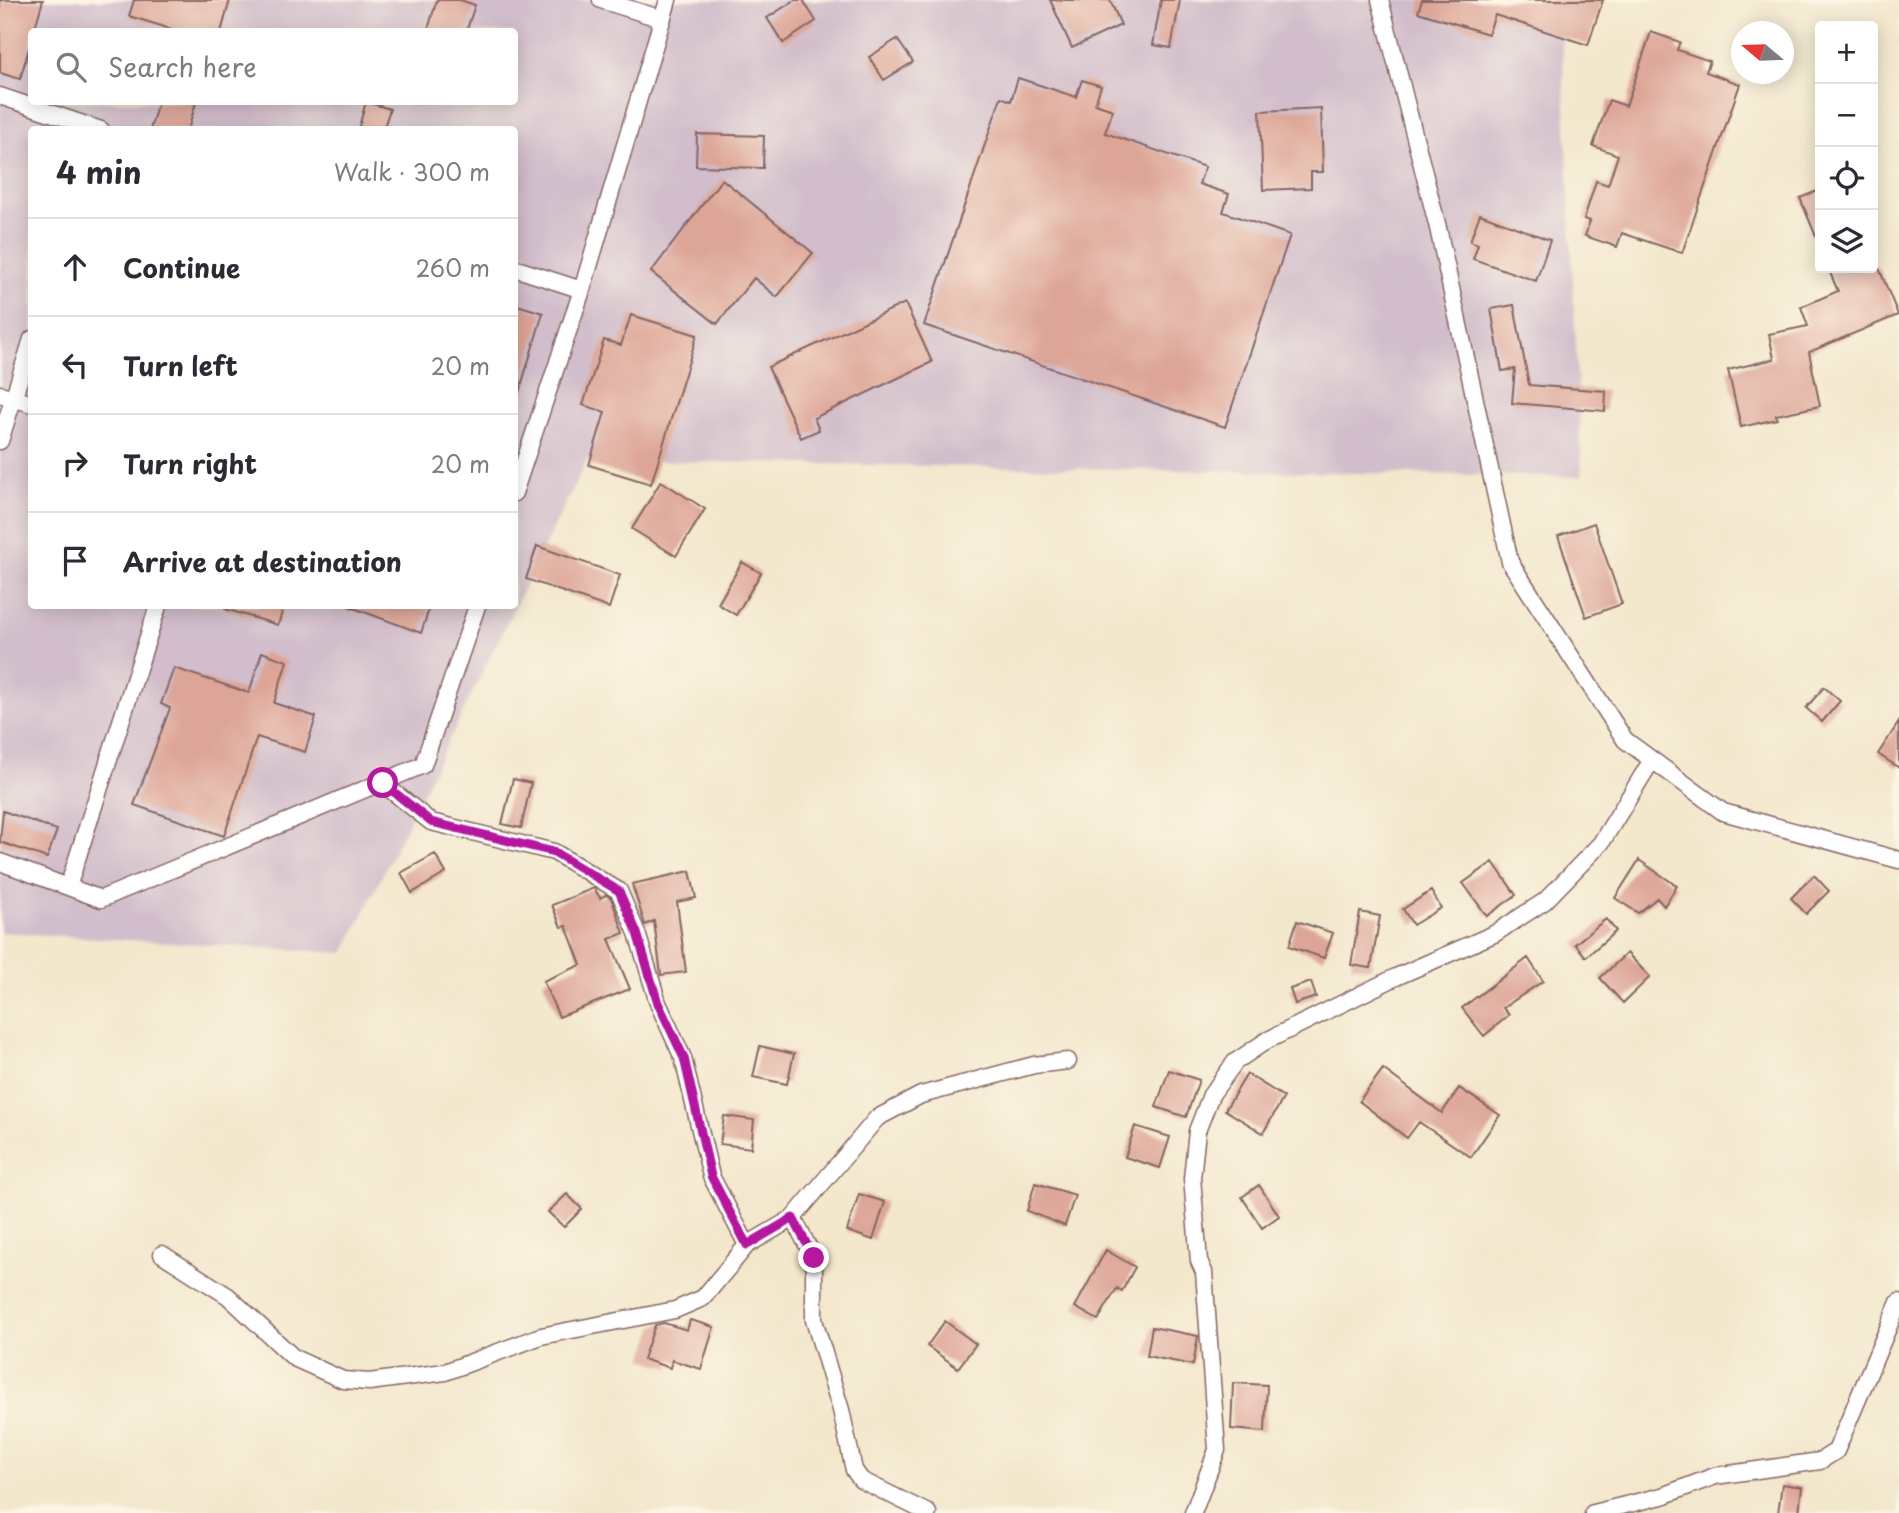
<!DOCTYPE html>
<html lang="en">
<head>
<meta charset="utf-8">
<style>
  :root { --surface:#fff; --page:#f2f2f3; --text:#2b2b33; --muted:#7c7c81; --line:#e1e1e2 }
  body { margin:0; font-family:"Playpen Sans",sans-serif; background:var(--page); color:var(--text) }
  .controls { position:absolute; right:21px; top:21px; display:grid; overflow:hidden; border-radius:7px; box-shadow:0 4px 18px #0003 }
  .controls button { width:63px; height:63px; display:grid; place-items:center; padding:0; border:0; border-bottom:2px solid var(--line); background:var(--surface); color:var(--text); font:35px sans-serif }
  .compass { position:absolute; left:1731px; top:21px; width:63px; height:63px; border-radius:50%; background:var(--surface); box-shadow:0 4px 18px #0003; rotate:289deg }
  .stop { position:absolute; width:21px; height:21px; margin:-16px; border:5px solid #b5179e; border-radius:50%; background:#fff }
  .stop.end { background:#b5179e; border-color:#fff; box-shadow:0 2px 7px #0008 }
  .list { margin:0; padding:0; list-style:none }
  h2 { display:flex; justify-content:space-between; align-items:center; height:91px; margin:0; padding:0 28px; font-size:30px }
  h2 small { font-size:23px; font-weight:400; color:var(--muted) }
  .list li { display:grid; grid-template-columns:46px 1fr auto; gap:21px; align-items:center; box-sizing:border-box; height:98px; padding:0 28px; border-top:2px solid var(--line) }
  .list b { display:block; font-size:26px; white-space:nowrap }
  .list em { font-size:23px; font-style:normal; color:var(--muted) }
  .icon { flex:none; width:38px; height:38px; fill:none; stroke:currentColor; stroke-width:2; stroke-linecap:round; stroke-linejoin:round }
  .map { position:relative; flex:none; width:1899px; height:1513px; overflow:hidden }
  .search { position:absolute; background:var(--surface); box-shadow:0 4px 18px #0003; left:28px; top:28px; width:490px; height:77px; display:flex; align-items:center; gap:18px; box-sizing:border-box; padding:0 24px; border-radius:7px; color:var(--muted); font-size:26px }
  .panel { position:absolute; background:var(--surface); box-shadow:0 4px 18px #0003; left:28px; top:126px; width:490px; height:483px; border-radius:7px }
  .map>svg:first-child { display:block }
  .industrial { fill:#d1bdcb; fill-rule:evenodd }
  .building { fill:#dda597 }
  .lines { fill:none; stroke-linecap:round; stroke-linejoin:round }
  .minor-casing { stroke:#856563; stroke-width:19 }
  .minor { stroke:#fff; stroke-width:16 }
  .route { stroke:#b5179e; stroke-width:9 }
</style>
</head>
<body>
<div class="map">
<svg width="1899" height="1513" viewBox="0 0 1899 1513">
  <rect width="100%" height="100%" fill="#fcf5e5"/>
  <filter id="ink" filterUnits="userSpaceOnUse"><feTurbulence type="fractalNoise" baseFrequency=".0143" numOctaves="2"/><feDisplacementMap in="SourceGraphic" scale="14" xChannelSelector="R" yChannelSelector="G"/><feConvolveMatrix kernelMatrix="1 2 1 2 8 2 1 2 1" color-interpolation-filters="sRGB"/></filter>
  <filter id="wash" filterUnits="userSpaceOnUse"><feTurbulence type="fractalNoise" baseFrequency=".00686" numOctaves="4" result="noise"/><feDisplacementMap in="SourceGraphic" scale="28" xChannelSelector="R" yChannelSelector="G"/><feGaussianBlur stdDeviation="1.57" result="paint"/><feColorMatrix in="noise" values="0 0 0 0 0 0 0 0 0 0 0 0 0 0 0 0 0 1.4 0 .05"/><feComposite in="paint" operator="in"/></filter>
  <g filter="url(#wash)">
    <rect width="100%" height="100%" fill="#f3e7cc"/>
    <!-- industrial -->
    <path class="industrial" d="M0 0H1560L1582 477 587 460 344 953 0 932ZM32 32H514V102H32ZM32 130H514V606H32Z"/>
    <g id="blocks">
      <!-- building -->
      <path class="building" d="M0 0H43L20 79 0 73Z
        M134 0H230L221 32H181L129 16Z
        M437 0H460L475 5 466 32H427Z
        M795 0H803L816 21 783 43 767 18Z
        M1050 0H1110L1121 25 1072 48Z
        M1161 0H1180L1171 48 1153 45Z
        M1422 0H1603L1588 45 1495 15 1488 34 1418 12Z
        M1651 32 1680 42 1677 50 1710 61 1706 72 1740 84 1682 253 1622 233 1617 247 1585 236 1590 221 1584 219 1596 181 1608 185 1618 155 1593 146 1609 100 1626 106Z
        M897 39 913 62 884 80 869 57Z
        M1018 78 1076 97 1082 80 1101 86 1095 104 1113 110 1105 133 1205 167 1199 184 1229 194 1223 212 1290 235 1225 427 924 325 1001 97 1011 101Z
        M158 102H196L188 130H150Z
        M366 102 390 109 383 130H358Z
        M1321 108 1323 172H1311V188L1263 190 1260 111Z
        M697 134 764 136 763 168 696 166Z
        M722 179 813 253 777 297 754 278 717 324 651 272Z
        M1817 191 1820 200V246L1800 198Z
        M1480 214 1550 240 1536 281 1473 259 1478 244 1470 241Z
        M1828 268H1879L1898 315 1809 352 1820 406 1776 415 1777 419 1741 427 1728 370 1774 359 1769 334 1808 326 1801 307 1838 291Z
        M905 303 932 362 814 418 819 430 801 438 768 367Z
        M514 304 543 313 518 396 514 395Z
        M1514 305 1529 385 1606 391 1605 411 1512 403 1515 369 1502 371 1491 309Z
        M631 315 697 335 651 484 589 465 605 412 583 405 604 340 621 345Z
        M661 481 705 509 676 556 632 529Z
        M1594 523 1622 604 1586 617 1558 536Z
        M537 546 620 575 609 608 526 579Z
        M742 562 761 573 736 615 718 604Z
        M225 606H284L278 625 225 609Z
        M348 606H430L421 633Z
        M262 652 287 661 274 703 316 717 305 752 257 737 224 836 134 805 170 708 161 704 174 668 249 693Z
        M1824 687 1840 701 1822 722 1806 708Z
        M1899 722V768L1878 754Z
        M513 779 531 783 521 828 502 824Z
        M3 811 57 830 47 858 0 842Z
        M435 854 446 873 412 893 401 873Z
        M1639 860 1677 886 1664 906 1657 898 1638 913 1615 898Z
        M1493 862 1516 895 1487 916 1463 883Z
        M690 871 696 898 677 902 686 972 661 975 654 921 645 925 632 884Z
        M1814 875 1829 891 1806 914 1791 898Z
        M594 888 600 898 606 895 611 898 624 933 609 939 630 989 559 1017 543 981 581 965 566 926 561 927 552 905Z
        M1431 891 1441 908 1413 925 1403 909Z
        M1360 912 1380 916 1371 968 1351 965Z
        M1606 919 1616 931 1586 957 1575 944Z
        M1297 921 1333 933 1324 958 1289 946Z
        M1627 953 1650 977 1623 1003 1600 978Z
        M1528 958 1543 981 1503 1008 1509 1015 1484 1036 1462 1008Z
        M1311 982 1316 997 1295 1004 1290 989Z
        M760 1046 794 1054 787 1084 753 1077Z
        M1383 1069 1442 1113 1459 1088 1500 1115 1471 1157 1419 1122 1407 1138 1359 1101Z
        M1169 1070 1199 1080 1186 1117 1156 1107Z
        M1247 1074 1284 1097 1263 1133 1225 1110Z
        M724 1116 754 1120 751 1148 720 1144Z
        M1135 1126 1170 1137 1160 1168 1125 1157Z
        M1035 1183 1075 1195 1065 1226 1027 1211Z
        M1259 1185 1279 1216 1262 1228 1242 1197Z
        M567 1194 582 1209 564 1227 548 1212Z
        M859 1194 885 1202 873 1240 847 1231Z
        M1106 1250 1135 1267 1122 1291 1117 1288 1098 1320 1075 1307Z
        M690 1320 714 1327 701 1369 672 1360 670 1368 643 1359 655 1325 664 1323 687 1330Z
        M945 1321 976 1344 958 1368 927 1346Z
        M1152 1327 1198 1336 1193 1365 1147 1356Z
        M1233 1383 1267 1385 1265 1432 1231 1429Z
        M1782 1484 1802 1487 1799 1513H1778Z"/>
    </g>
  </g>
  <g filter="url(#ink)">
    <use href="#blocks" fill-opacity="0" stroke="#856563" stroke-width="2"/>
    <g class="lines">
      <!-- minor casing -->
      <g class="minor-casing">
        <path id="minor" d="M601 0 662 19
          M1380 0 1438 228 1510 562 1625 740 1723 812 1899 860
          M0 96 101 130
          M514 268 582 290 668 0
          M0 394 32 404
          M0 441 32 339
          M514 493 582 290
          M382 783 431 822 554 852 619 891 637 933 658 1003 683 1058 711 1176 747 1245
          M0 862 101 899 423 765 477 606
          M68 887 158 606
          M793 1218 814 1258V1320L841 1410 854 1470 861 1480 928 1513
          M162 1254 228 1296 294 1358 343 1380 369 1382 445 1372 541 1336 675 1310 703 1298 747 1245 793 1218 877 1118 921 1095 1034 1065 1068 1061
          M1193 1513 1217 1450 1204 1272 1199 1261 1192 1178 1197 1131 1211 1095 1235 1062 1266 1041 1396 977 1494 934 1545 901 1601 843 1652 760
          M1593 1513 1662 1496 1715 1476 1820 1461 1836 1451 1899 1302"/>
      </g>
      <!-- minor -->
      <use href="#minor" class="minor"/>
    </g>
  </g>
  <g class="lines" filter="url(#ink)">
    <!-- route -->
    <path class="route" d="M383 783 431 822 554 852 619 891 637 933 658 1003 684 1058 711 1176 747 1245 793 1218 814 1258"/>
  </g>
</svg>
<div class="controls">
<button>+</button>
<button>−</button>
<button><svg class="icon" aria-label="locate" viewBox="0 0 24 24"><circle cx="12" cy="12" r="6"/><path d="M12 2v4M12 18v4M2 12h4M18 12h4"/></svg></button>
<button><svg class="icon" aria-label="layers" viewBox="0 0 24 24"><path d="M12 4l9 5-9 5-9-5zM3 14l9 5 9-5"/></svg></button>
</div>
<svg class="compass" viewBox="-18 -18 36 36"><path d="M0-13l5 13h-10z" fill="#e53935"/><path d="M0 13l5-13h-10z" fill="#7c7c81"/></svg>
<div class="stop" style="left:383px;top:783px"></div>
<div class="stop end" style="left:814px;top:1258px"></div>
<div class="search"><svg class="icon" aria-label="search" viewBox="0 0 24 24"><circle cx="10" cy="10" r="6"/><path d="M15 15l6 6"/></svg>Search here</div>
<section class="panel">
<h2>4 min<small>Walk · 300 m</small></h2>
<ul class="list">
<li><svg class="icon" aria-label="ahead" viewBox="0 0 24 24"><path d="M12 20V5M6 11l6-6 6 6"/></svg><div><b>Continue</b></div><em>260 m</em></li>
<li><svg class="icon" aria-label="left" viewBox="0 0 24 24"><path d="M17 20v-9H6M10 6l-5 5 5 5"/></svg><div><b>Turn left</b></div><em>20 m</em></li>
<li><svg class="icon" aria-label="right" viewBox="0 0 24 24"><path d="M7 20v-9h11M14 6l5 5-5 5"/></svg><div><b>Turn right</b></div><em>20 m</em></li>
<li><svg class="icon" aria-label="arrive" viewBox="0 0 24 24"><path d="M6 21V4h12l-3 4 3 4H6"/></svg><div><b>Arrive at destination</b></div></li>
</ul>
</section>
</div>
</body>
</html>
